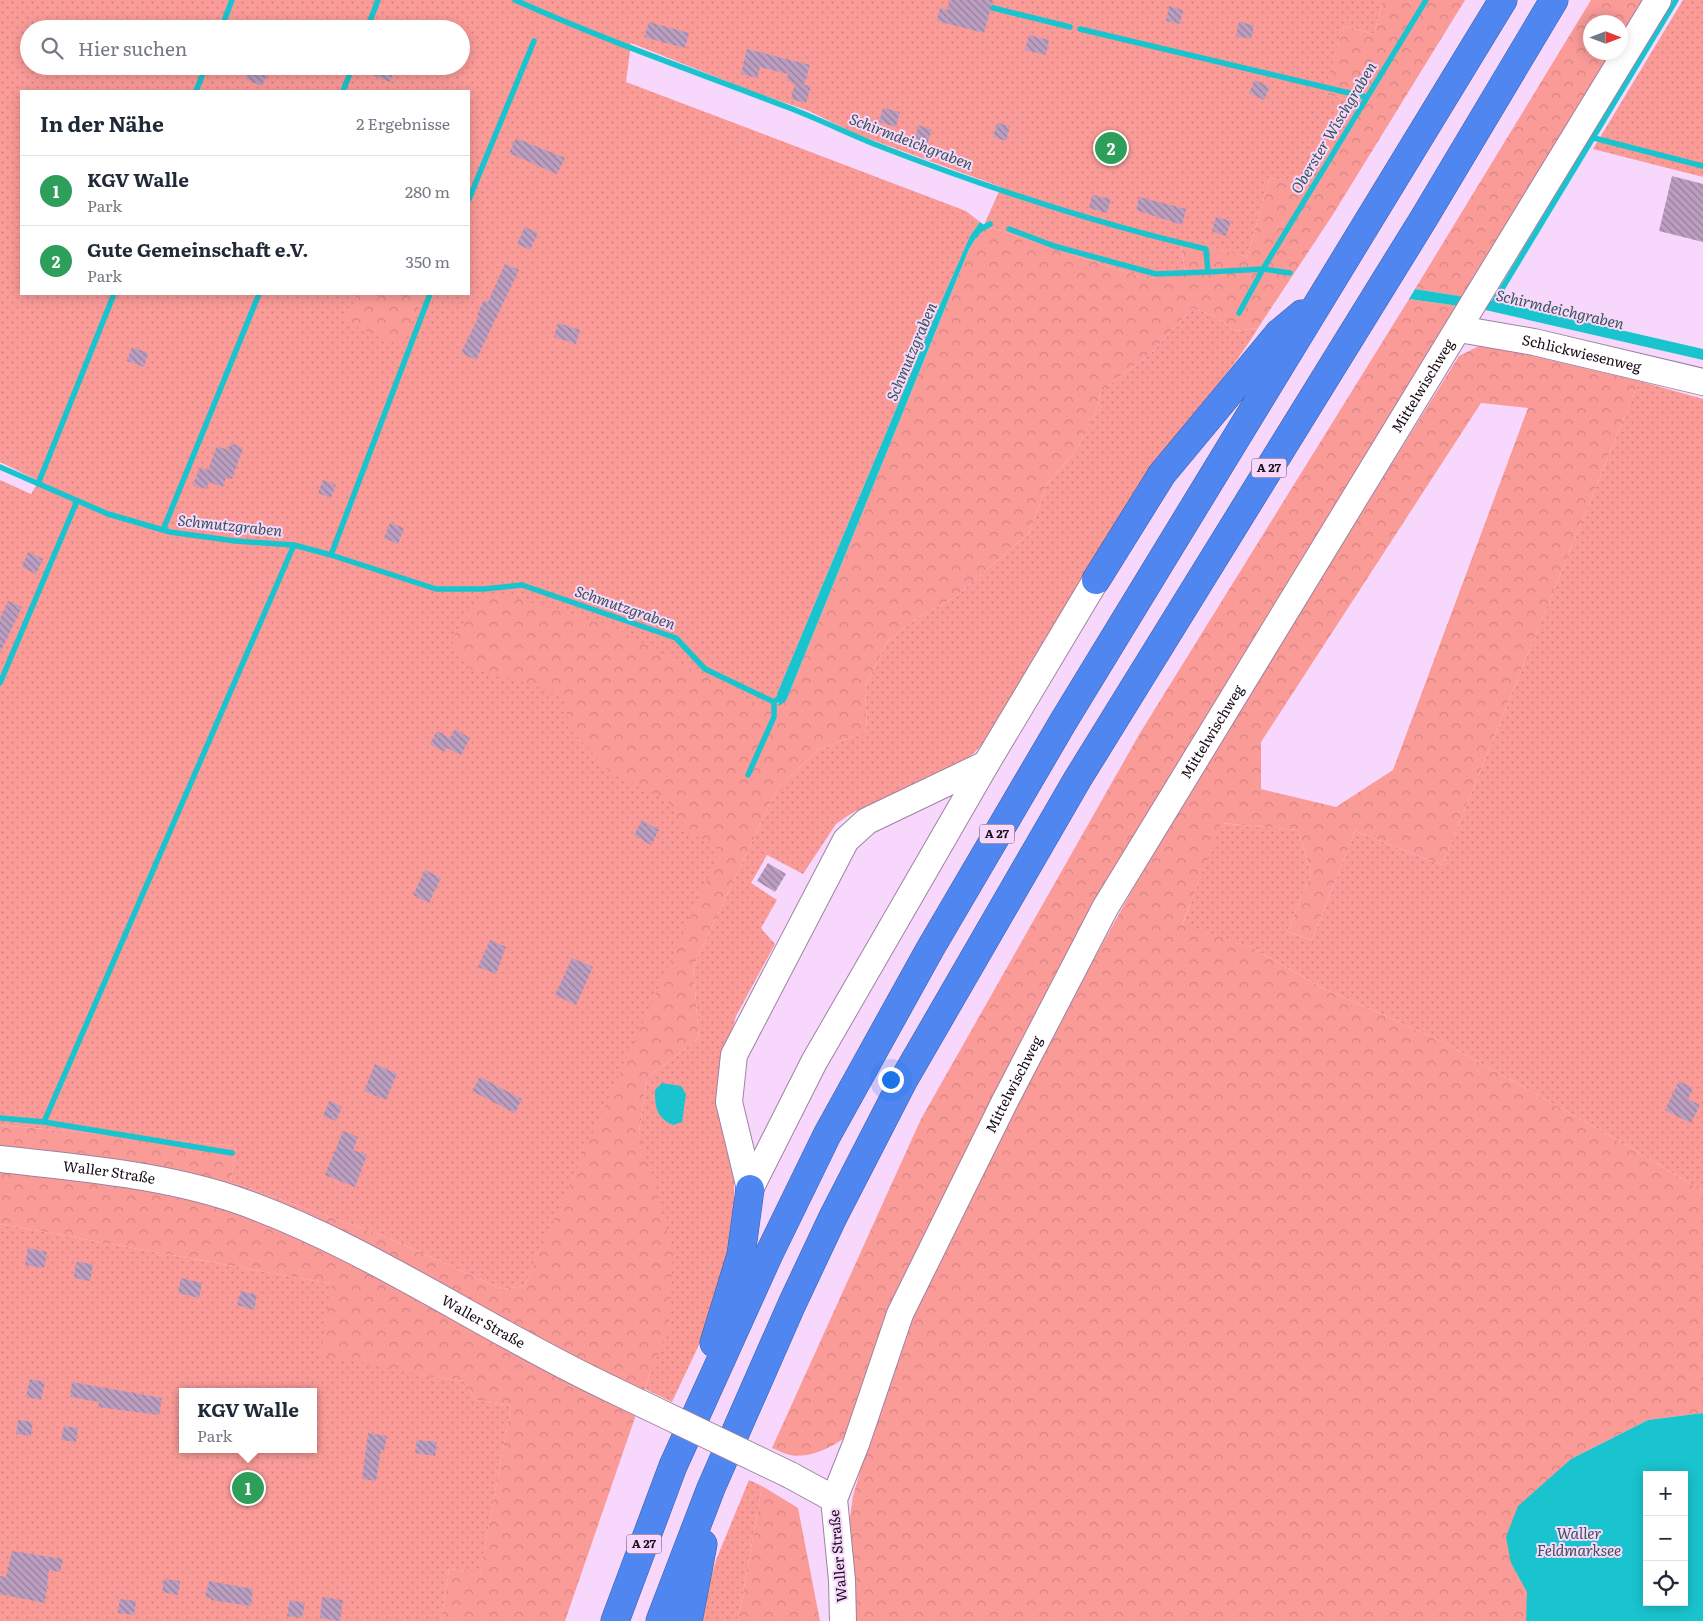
<!DOCTYPE html>
<html lang="de">
<head>
<meta charset="utf-8">
<style>
  :root { --surface:#fff; --page:#f2f2f3; --text:#1f2937; --muted:#747a83; --line:#e0e1e3; --accent:#24741d }
  body { margin:0; font-family:Literata,serif; background:var(--page); color:var(--text) }
  .controls { position:absolute; right:15px; bottom:15px; display:grid; overflow:hidden; border-radius:0px; box-shadow:0 2px 12px #0003 }
  .controls button { width:45px; height:45px; display:grid; place-items:center; padding:0; border:0; border-bottom:1px solid var(--line); background:var(--surface); color:var(--text); font:25px sans-serif }
  .compass { position:absolute; left:1583px; top:15px; width:45px; height:45px; border-radius:50%; background:var(--surface); box-shadow:0 2px 12px #0003; rotate:90deg }
  .you { position:absolute; left:890px; top:1079px; width:18px; height:18px; margin:-12px; border:4px solid #fff; border-radius:50%; background:#1a73e8; box-shadow:0 0 0 8px #1a73e833 }
  .badge { display:grid; place-items:center; width:32px; height:32px; border-radius:50%; background:var(--accent); color:#fff; font-size:16px; font-weight:700 }
  .pin { position:absolute; translate:-50% -50%; border:2px solid #fff; box-shadow:0 1px 5px #0006 }
  .popup { position:absolute; left:179px; top:1388px; width:138px; height:65px; box-sizing:border-box; display:grid; place-content:center; border-radius:0px; background:var(--surface); filter:drop-shadow(0 1px 4px #0005); font-size:16px; white-space:nowrap; color:var(--muted) }
  .popup b { font-size:19px; color:var(--text) }
  .popup::after { content:''; position:absolute; left:50%; top:100%; margin-left:-10px; border:10px solid transparent; border-top-color:var(--surface) }
  .list { margin:0; padding:0; list-style:none }
  h2 { display:flex; justify-content:space-between; align-items:center; height:65px; margin:0; padding:0 20px; font-size:21px }
  h2 small { font-size:16px; font-weight:400; color:var(--muted) }
  .list li { display:grid; grid-template-columns:32px 1fr auto; gap:15px; align-items:center; box-sizing:border-box; height:70px; padding:0 20px; border-top:1px solid var(--line) }
  .list b { display:block; font-size:19px; white-space:nowrap }
  .list p { margin:0; font-size:16px; white-space:nowrap; color:var(--muted) }
  .list em { font-size:16px; font-style:normal; color:var(--muted) }
  .icon { flex:none; width:28px; height:28px; fill:none; stroke:currentColor; stroke-width:2; stroke-linecap:round; stroke-linejoin:round }
  .map { position:relative; flex:none; width:1703px; height:1621px; overflow:hidden }
  .search { position:absolute; background:var(--surface); box-shadow:0 2px 12px #0003; left:20px; top:20px; width:450px; height:55px; display:flex; align-items:center; gap:12px; box-sizing:border-box; padding:0 18px; border-radius:28px; color:var(--muted); font-size:19px }
  .panel { position:absolute; background:var(--surface); box-shadow:0 2px 12px #0003; left:20px; top:90px; width:450px; height:205px; border-radius:0px }
  .map>svg:first-child { display:block }
  .grass { fill:url(#grass-dots); fill-rule:evenodd }
  .forest { fill:url(#forest-crowns); fill-rule:evenodd }
  .water { fill:#19c4ce; fill-rule:evenodd }
  .lines { fill:none; stroke-linecap:round; stroke-linejoin:round }
  .stream { stroke:#19c4ce; stroke-width:5.5 }
  .building { fill:url(#building-back-hatch) }
  .minor-casing { stroke:#9e82a2; stroke-width:28 }
  .highway-casing { stroke:#3c5ca4; stroke-width:29 }
  .minor { stroke:#fff; stroke-width:26 }
  .highway { stroke:#4f86ef; stroke-width:28 }
  .minor-bridge-casing { stroke:#9e82a2; stroke-width:28; stroke-linecap:butt }
  .minor-bridge { stroke:#fff; stroke-width:26 }
  .labels { text-anchor:middle; stroke-width:4; stroke-linejoin:round; paint-order:stroke }
  .shield { fill:#f7d8fc; stroke:#5b4a5d; stroke-width:1 }
  .shield-label { font-size:12px; font-weight:bold; fill:#180d19 }
  .street-label { font-size:14px; fill:#180d19; stroke:#f7d8fc }
  .water-label { font-size:15px; font-style:italic; fill:#365557; stroke:#f7d8fc }
</style>
</head>
<body>
<div class="map">
<svg width="1703" height="1621" viewBox="0 0 1703 1621">
  <defs>
    <pattern id="grass-dots" width="8" height="8" patternUnits="userSpaceOnUse" patternTransform="scale(1.25)"><rect width="8" height="8" fill="#fa9b98"/><path d="M2 2h.1M6 6h.1" fill="none" stroke="#d68482" stroke-width="1.8" stroke-linecap="round"/></pattern>
    <pattern id="forest-crowns" width="20" height="18" patternUnits="userSpaceOnUse" patternTransform="scale(1.25)"><rect width="20" height="18" fill="#fa9b98"/><path d="M2 6a3 3 0 1 1 6 0M12 15a3 3 0 1 1 6 0" fill="none" stroke="#d68482"/></pattern>
    <pattern id="building-back-hatch" width="6" height="6" patternUnits="userSpaceOnUse" patternTransform="scale(1.25)"><rect width="6" height="6" fill="#bb9ec0"/><path d="M-1 5l2 2M0 0l6 6M5-1l2 2" fill="none" stroke="#977f9b"/></pattern>
  </defs>
  <rect width="100%" height="100%" fill="#f7d8fc"/>
  <!-- grass -->
  <path class="grass" d="M0 0H1383L1374 34 1344 26 1324 94 1354 101 1301 187 1270 177 1247 257 1180 240 1185 271 1147 279 984 225 1001 187 856 134 809 111 751 91 631 43 626 82 966 211 980 222 970 236 932 323 777 694 778 722 643 1027 524 1286 502 1289 384 1236 231 1182 236 1146 0 1125V480L31 494 39 481 0 462ZM29 29H461V66H29ZM21 91H469V294H21Z
    M1683 0H1703V177L1593 149Z
    M1192 308 1215 316 1234 331 1258 328C1229 377 1190 413 1158 460 1099 548 1048 641 994 732 975 754 940 787 910 786L852 813 836 824 803 874 767 855 751 883 777 900 761 928 775 944 736 1016 721 1072 734 1179V1223L727 1268 705 1332 672 1402 645 1389 651 1371 639 1132 647 1078 699 1038 693 967 777 789 818 750 867 731 865 687 888 641 917 618 955 597 1029 533 1047 484 1077 449 1097 410 1101 391 1151 353Z
    M1639 381 1703 399V1191L1607 1134 1443 1042 1321 987 1251 947 1182 926 1220 823 1298 830 1311 873 1287 932 1312 940 1355 831 1442 865Z
    M0 1224 332 1284 433 1377 465 1381 475 1400 511 1406 480 1573 449 1569 441 1621H0ZM183 1392H313V1449H183Z
    M749 1480 762 1486 738 1621H698L716 1560Z"/>
  <!-- forest -->
  <path class="forest" d="M1383 0H1465L1332 216 1258 328 1234 331 1215 316 1192 308 1151 353 1101 391 1097 410 1077 449 1047 484 1029 533 955 597 917 618 888 641 865 687 867 731 818 750 777 789 693 967 699 1038 647 1078 639 1132 673 1251 669 1328 651 1371 565 1621H441L449 1569 480 1572 511 1406 475 1400 465 1381 433 1377 321 1355 332 1284 0 1224V1125L236 1146 231 1182 384 1236 502 1289 524 1286 721 849 688 832 666 799 612 774 568 727 566 698 521 681 471 669 451 640 484 593 519 599 611 626 765 708 786 701 969 249 984 225 1147 279 1185 271 1180 239 1247 257 1270 177 1301 186 1354 101 1323 94 1344 26 1374 34Z
    M1591 0H1645L1621 41 1620 22H1590V52L1613 53 1465 297 1415 289Z
    M357 294H423L402 346 345 322Z
    M1409 299 1460 306 1105 894 849 1434C835 1446 811 1459 790 1455 784 1454 778 1450 772 1448L921 1119 1140 733Z
    M1483 344 1639 381 1442 865 1355 831 1312 940 1287 932 1311 873 1298 830 1221 823 1182 925 1251 947 1321 987 1443 1042 1607 1134 1703 1191V1413L1648 1420 1571 1459 1519 1506 1511 1563 1528 1592 1526 1621H852L848 1531 853 1496 876 1416 931 1270 1090 966 1185 795 1459 356ZM1481 403 1528 408 1393 770 1336 807 1261 789V742Z
    M762 1486 798 1508 820 1621H738Z"/>
  <!-- water -->
  <path class="water" d="M980 222 984 225 969 249 786 701 779 706 777 694 932 323 970 236Z
    M1415 289 1503 303 1703 349V360L1481 309 1409 299Z
    M662 1083 681 1086 686 1094 682 1122 673 1125C656 1117 655 1107 655 1090Z
    M1703 1413V1621H1526L1527 1592 1511 1563 1506 1537 1518 1506 1571 1459 1648 1420ZM1647 1475H1684V1602H1647Z"/>
  <g class="lines">
    <!-- stream -->
    <path class="stream" d="M515 0C604 40 696 72 787 107 816 118 845 132 874 144 982 186 1093 223 1206 249L1208 272 1263 269 1290 273
      M985 6 1070 27
      M221 29 232 0
      M367 29 378 0
      M1080 29 1366 97
      M196 91 206 66
      M343 91 353 66
      M1594 138 1703 166
      M469 199 534 41
      M1009 229 1054 246 1156 274 1208 272
      M976 235 978 231 990 224
      M1491 307 1676 0
      M1239 313 1263 269 1426 0
      M0 467 108 514 170 532 235 541 294 545 331 555 436 589H484L522 585 676 638 705 669 774 702 783 695
      M38 484 114 294
      M163 530 259 294
      M331 555 430 294
      M0 683 77 501
      M748 775 774 717V702
      M0 1118 44 1122 232 1153
      M44 1122 294 545"/>
  </g>
  <!-- building -->
  <path class="building" d="M949 0H993L984 33 937 21 940 8 948 10Z
    M1169 6 1183 10 1180 24 1166 21Z
    M649 22 689 33 685 48 644 37Z
    M1239 22 1254 25 1251 39 1236 36Z
    M1029 35 1049 40 1046 55 1025 50Z
    M747 49 810 65 804 85 811 86 806 103 791 99 795 83 787 81 788 74 760 67 757 78 741 74Z
    M251 66 268 73 262 86 246 79Z
    M351 66H396L390 82Z
    M1255 80 1270 87 1264 100 1249 93Z
    M883 108 900 112 896 127 879 122Z
    M997 123 1010 126 1006 141 993 137Z
    M919 125 932 130 926 147 913 142Z
    M516 138 565 158 557 174 509 153Z
    M1672 176 1703 184V242L1659 231Z
    M1092 195 1111 199 1107 213 1089 208Z
    M1139 197 1186 209 1182 225 1136 210Z
    M1216 217 1231 221 1226 236 1212 231Z
    M525 227 538 233 530 250 517 244Z
    M505 264 519 270 476 360 461 353 479 316 477 315 484 300 488 302Z
    M558 323 580 330 576 344 554 337Z
    M132 347 148 353 144 367 127 361Z
    M231 443 243 448 232 479 226 477 223 487 209 482 206 489 193 485 200 467 208 470 217 446 228 450Z
    M323 480 336 485 331 498 318 493Z
    M390 523 404 528 398 544 384 538Z
    M28 552 43 559 36 574 22 567Z
    M8 601 22 607 0 653V619Z
    M455 729 470 738 461 755 447 748 444 752 430 744 437 731 450 738Z
    M642 820 659 830 651 845 634 835Z
    M768 863 786 874 775 892 757 881Z
    M425 870 441 878 429 903 413 895Z
    M490 940 506 947 496 974 478 967Z
    M572 958 593 967 576 1005 555 995Z
    M375 1064 397 1074 386 1100 364 1091Z
    M480 1077 522 1099 515 1113 472 1091Z
    M1679 1081 1693 1088 1688 1099 1700 1105 1691 1123 1665 1110Z
    M329 1101 342 1107 336 1121 323 1116Z
    M343 1131 358 1137 353 1150 367 1155 355 1187 325 1175Z
    M28 1248 47 1252 44 1268 25 1265Z
    M76 1262 93 1264 90 1281 74 1278Z
    M181 1278 202 1283 199 1298 178 1293Z
    M241 1291 257 1295 254 1310 237 1305Z
    M30 1379 45 1382 41 1400 26 1397Z
    M72 1382 162 1398 159 1415 98 1407 99 1402 70 1397Z
    M18 1420 33 1422 31 1436 16 1434Z
    M64 1426 78 1428 76 1442 61 1440Z
    M368 1433 387 1436 384 1451 381 1450 376 1481 362 1479Z
    M417 1440 437 1442 435 1456 415 1453Z
    M12 1551 63 1559 60 1572 49 1570 45 1603 0 1594V1576L6 1577Z
    M164 1579 180 1581 178 1595 162 1592Z
    M209 1581 253 1589 251 1606 211 1600V1598L205 1597Z
    M322 1597 343 1600 340 1621 320 1618Z
    M120 1599 136 1601 134 1615 118 1613Z
    M290 1600 305 1603 302 1618 287 1616Z"/>
  <g class="lines">
    <!-- minor casing -->
    <g class="minor-casing">
      <g id="minor">
        <path id="s1" d="M1459 329 1534 342 1703 382"/>
        <path id="s2" d="M0 1159C78 1168 159 1174 234 1199 365 1244 485 1330 611 1389"/>
        <path d="M750 1189 814 1062 986 764 1096 580"/>
        <path d="M750 1189 729 1102 734 1055 846 840 867 821 986 764"/>
        <path d="M790 1475 834 1499"/>
        <path id="s3" d="M843 1621 842 1580 834 1499 856 1444 900 1314 1004 1103 1105 908 1658 0"/>
      </g>
    </g>
    <!-- highway casing -->
    <g class="highway-casing">
      <path id="highway" d="M1096 580 1162 474 1279 333 1302 314
        M714 1343 741 1255 750 1189
        M615 1621 673 1466 768 1256 827 1135 930 949 1063 722 1503 0
        M660 1621 711 1488 792 1304 833 1217 903 1081 1077 780 1424 218 1554 0
        M688 1621 703 1544"/>
    </g>
    <!-- minor -->
    <use href="#minor" class="minor"/>
    <!-- highway -->
    <use href="#highway" class="highway"/>
    <!-- minor-bridge casing -->
    <g class="minor-bridge-casing">
      <path id="minor-bridge" d="M611 1389 790 1475"/>
    </g>
    <!-- minor-bridge -->
    <use href="#minor-bridge" class="minor-bridge"/>
  </g>
  <g class="labels">
    <!-- shield labels -->
    <g class="shield">
      <rect x="1251.5" y="458.5" width="35" height="19" rx="4"/>
      <rect x="979.5" y="824.5" width="35" height="19" rx="4"/>
      <rect x="626.5" y="1534.5" width="35" height="19" rx="4"/>
    </g>
    <g class="shield-label">
      <text x="1269" y="472">A 27</text>
      <text x="997" y="838">A 27</text>
      <text x="644" y="1548">A 27</text>
    </g>
    <!-- street labels -->
    <g class="street-label">
      <text dy="5" stroke="none"><textPath href="#s1" startOffset="125">Schlickwiesenweg</textPath></text>
      <text dy="5" stroke="none"><textPath href="#s3" startOffset="1385">Mittelwischweg</textPath></text>
      <text dy="5" stroke="none"><textPath href="#s3" startOffset="980">Mittelwischweg</textPath></text>
      <text dy="5" stroke="none"><textPath href="#s3" startOffset="575">Mittelwischweg</textPath></text>
      <text dy="5" stroke="none"><textPath href="#s2" startOffset="110">Waller Straße</textPath></text>
      <text dy="5" stroke="none"><textPath href="#s2" startOffset="516">Waller Straße</textPath></text>
      <text transform="translate(838 1556) rotate(-95)" y="5">Waller Straße</text>
    </g>
    <!-- water labels -->
    <g class="water-label">
      <text transform="translate(1334 128) rotate(-59)" y="5">Oberster Wischgraben</text>
      <text transform="translate(911 142) rotate(21)" y="5">Schirmdeichgraben</text>
      <text transform="translate(1560 310) rotate(13)" y="5">Schirmdeichgraben</text>
      <text transform="translate(912 352) rotate(-67)" y="5">Schmutzgraben</text>
      <text transform="translate(230 526) rotate(6)" y="5">Schmutzgraben</text>
      <text transform="translate(625 608) rotate(19)" y="5">Schmutzgraben</text>
      <text x="1579" y="1539">Waller<tspan x="1579" dy="17">Feldmarksee</tspan></text>
    </g>
  </g>
</svg>
<div class="controls">
<button>+</button>
<button>−</button>
<button><svg class="icon" aria-label="locate" viewBox="0 0 24 24"><circle cx="12" cy="12" r="6"/><path d="M12 2v4M12 18v4M2 12h4M18 12h4"/></svg></button>
</div>
<svg class="compass" viewBox="-18 -18 36 36"><path d="M0-13l5 13h-10z" fill="#e53935"/><path d="M0 13l5-13h-10z" fill="#747a83"/></svg>
<div class="you"></div>
<div class="pin badge" style="left:248px;top:1488px;background:#2e9e5b">1</div>
<div class="popup"><b>KGV Walle</b>Park</div>
<div class="pin badge" style="left:1111px;top:148px;background:#2e9e5b">2</div>
<div class="search"><svg class="icon" aria-label="search" viewBox="0 0 24 24"><circle cx="10" cy="10" r="6"/><path d="M15 15l6 6"/></svg>Hier suchen</div>
<section class="panel">
<h2>In der Nähe<small>2 Ergebnisse</small></h2>
<ul class="list">
<li><span class="badge" style="background:#2e9e5b">1</span><div><b>KGV Walle</b><p>Park</p></div><em>280 m</em></li>
<li><span class="badge" style="background:#2e9e5b">2</span><div><b>Gute Gemeinschaft e.V.</b><p>Park</p></div><em>350 m</em></li>
</ul>
</section>
</div>
</body>
</html>
